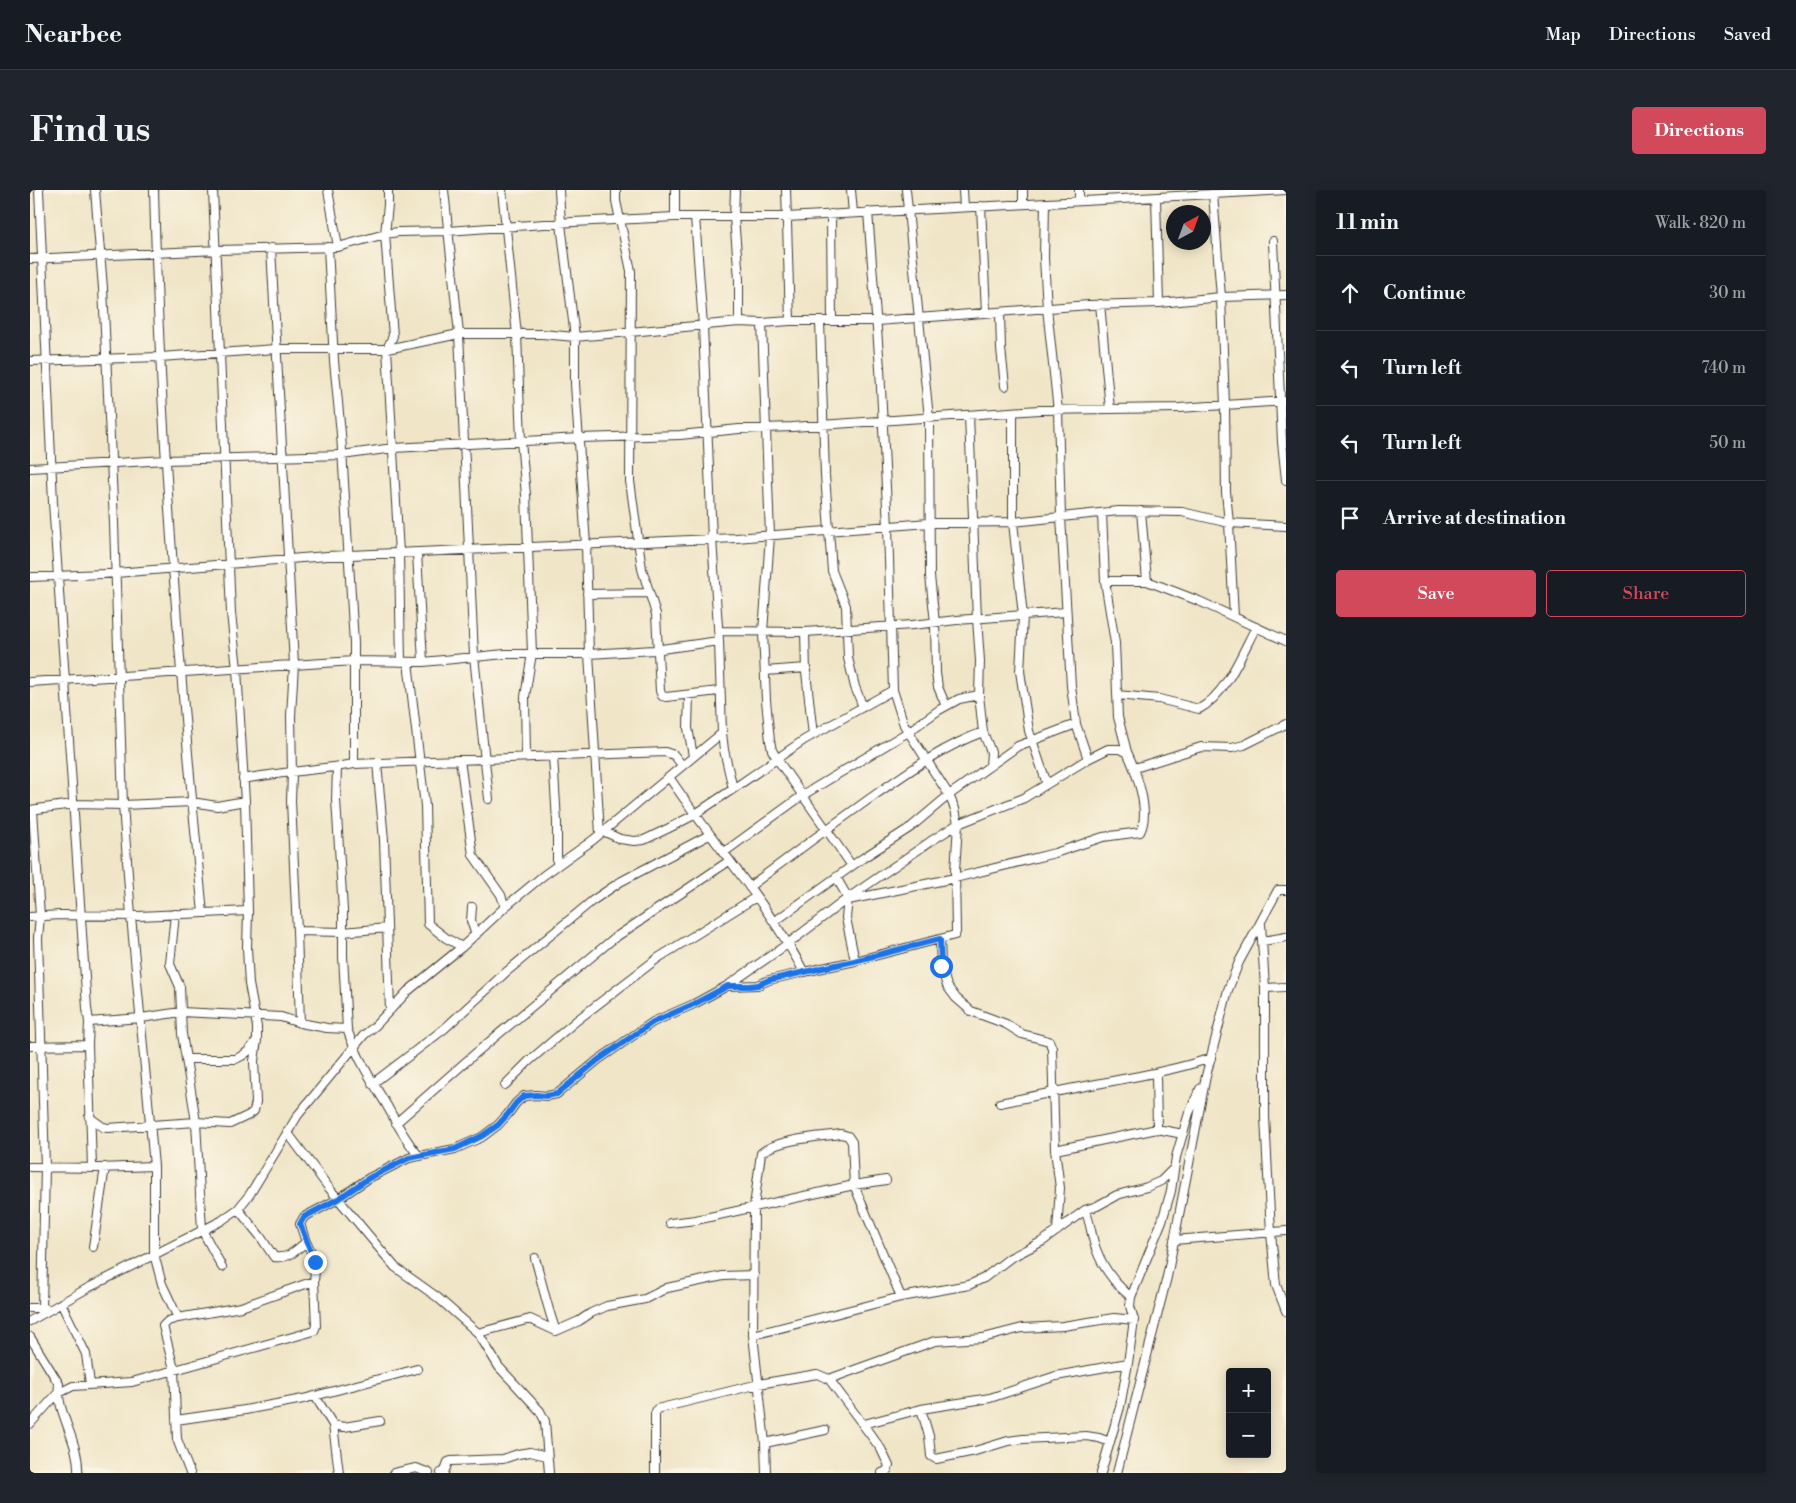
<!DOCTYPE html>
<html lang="en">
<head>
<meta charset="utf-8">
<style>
  :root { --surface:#171b24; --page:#20242c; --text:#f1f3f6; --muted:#9ea1a6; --line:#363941; --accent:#d1495b }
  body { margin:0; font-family:"Libre Bodoni",serif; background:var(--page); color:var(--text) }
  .controls { position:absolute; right:15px; bottom:15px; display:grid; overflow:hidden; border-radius:5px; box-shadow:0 2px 12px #0003 }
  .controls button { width:45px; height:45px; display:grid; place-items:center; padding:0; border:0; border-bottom:1px solid var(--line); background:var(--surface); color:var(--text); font:25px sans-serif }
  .compass { position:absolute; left:1136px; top:15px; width:45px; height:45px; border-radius:50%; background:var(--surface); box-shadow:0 2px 12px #0003; rotate:41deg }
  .stop { position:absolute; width:15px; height:15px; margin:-11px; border:4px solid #1a73e8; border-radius:50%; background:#fff }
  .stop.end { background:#1a73e8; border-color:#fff; box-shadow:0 1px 5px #0008 }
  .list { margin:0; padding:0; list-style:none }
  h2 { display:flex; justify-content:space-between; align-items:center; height:65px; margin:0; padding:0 20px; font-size:21px }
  h2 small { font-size:16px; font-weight:400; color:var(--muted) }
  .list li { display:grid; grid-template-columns:32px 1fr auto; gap:15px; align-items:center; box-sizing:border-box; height:75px; padding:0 20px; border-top:1px solid var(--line) }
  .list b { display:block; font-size:19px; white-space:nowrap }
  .list em { font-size:16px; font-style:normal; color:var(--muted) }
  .actions { display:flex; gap:10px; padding:15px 20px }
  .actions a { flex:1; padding:11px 0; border:1px solid var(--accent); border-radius:5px; text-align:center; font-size:18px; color:var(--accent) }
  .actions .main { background:var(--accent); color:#fff }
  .icon { flex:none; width:28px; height:28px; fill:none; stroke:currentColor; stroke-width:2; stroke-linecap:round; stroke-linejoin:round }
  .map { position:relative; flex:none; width:1256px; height:1283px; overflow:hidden; border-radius:5px }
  header { display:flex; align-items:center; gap:30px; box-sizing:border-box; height:70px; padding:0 25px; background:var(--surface); border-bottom:1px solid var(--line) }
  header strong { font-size:24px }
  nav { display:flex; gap:28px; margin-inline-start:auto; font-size:18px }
  .intro { display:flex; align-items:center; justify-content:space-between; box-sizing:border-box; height:120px; padding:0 30px }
  h1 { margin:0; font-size:35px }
  .button { padding:12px 22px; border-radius:5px; background:var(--accent); color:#fff; font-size:18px; font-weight:700 }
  main { display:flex; gap:30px; padding:0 30px }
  aside { flex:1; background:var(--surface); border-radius:5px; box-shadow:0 2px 12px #0003 }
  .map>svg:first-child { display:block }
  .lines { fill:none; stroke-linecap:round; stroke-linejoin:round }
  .minor-casing { stroke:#3c3a36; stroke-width:10 }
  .minor { stroke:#fff; stroke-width:8 }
  .route { stroke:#1a73e8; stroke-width:6 }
</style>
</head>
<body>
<header>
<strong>Nearbee</strong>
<nav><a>Map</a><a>Directions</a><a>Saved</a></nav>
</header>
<div class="intro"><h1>Find us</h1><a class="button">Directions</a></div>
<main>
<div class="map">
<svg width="1256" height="1283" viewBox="0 0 1256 1283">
  <rect width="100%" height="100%" fill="#fcf5e5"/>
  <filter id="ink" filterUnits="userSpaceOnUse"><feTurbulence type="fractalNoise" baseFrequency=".02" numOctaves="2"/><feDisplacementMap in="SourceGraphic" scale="10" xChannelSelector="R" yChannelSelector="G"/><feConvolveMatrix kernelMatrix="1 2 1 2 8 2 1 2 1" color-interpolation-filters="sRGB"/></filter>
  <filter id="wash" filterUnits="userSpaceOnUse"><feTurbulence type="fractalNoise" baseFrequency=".0096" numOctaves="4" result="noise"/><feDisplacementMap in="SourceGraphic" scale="20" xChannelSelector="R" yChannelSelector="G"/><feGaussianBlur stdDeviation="1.12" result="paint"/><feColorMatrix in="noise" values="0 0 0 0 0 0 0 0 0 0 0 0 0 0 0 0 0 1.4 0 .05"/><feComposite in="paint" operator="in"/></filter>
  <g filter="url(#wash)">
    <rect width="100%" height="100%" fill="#f0e5c7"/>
  </g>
  <g filter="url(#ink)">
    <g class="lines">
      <!-- minor casing -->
      <g class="minor-casing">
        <path id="minor" d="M65 0 73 98 84 333 93 615 101 726 124 976V1064L132 1094 148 1128
          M124 0C130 241 149 483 173 723
          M298 0 308 57
          M358 0V15L355 44 363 146 357 159 369 363 371 472
          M414 0 429 144 444 466 459 609
          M472 0 487 145 491 251 496 305 498 358 502 463 495 507 496 567
          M529 0 531 34 545 147V194L556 355 559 464 570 644
          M586 0V11L601 81 600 291 612 379 626 424 630 501 632 506 636 507 689 501
          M705 0 704 27 709 89V132
          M756 0 760 131
          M821 0 823 23
          M876 0 899 228 900 386 905 433 906 483 908 497 916 516
          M933 0 934 17
          M1183 4 1191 107 1195 216 1196 302 1199 333 1204 427
          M1126 8 1129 113
          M1049 11V0
          M1015 13 1014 68 1017 118 1028 221 1031 327 1041 496 1046 534 1058 569
          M993 14V0
          M951 16 956 122
          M801 24 802 131
          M645 27V0
          M665 27 673 136 682 349 689 451 692 543 694 560 703 599
          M1243 51 1252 252 1256 290
          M298 57 304 171 311 244 324 453V574
          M241 58 264 474 261 526 262 583 261 611 267 741 270 833
          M0 69 187 60 308 57 355 44 368 42 418 41 543 32 645 27H756L1256 0
          M1070 114 1080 219
          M970 122 971 159 975 196
          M790 131 795 285 802 381 816 416 818 468 825 497 833 517
          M732 133 740 346 733 442 736 510 740 551 742 560 747 569 822 676
          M0 171 130 167 246 159H357L429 144H512L545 147 709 132 732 133 760 131H847L1059 115 1129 113 1191 107 1256 105
          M983 222V332L993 426 990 481 999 541 1017 594
          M939 225 947 429 950 471 949 505 953 542 961 562 960 576
          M0 278 136 270 312 265 363 258 550 248 650 245 709 239 762 237 1009 220 1149 218 1256 211
          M1111 321 1117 391 1169 411 1256 451
          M387 363 393 472
          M0 387 73 384 297 366 706 348 899 333 983 332 1089 321 1152 322 1199 333 1256 336
          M1075 391H1117
          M557 404 619 403
          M688 441 775 442 882 435 927 430 1036 422
          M775 442 776 482 783 545
          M378 472 395 616 398 734 416 748 432 757
          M735 481 776 478
          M0 492 324 471 393 472 475 464H559L624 460 689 451
          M659 505 658 538 663 566
          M1087 505 1129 509 1169 519C1196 505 1212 463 1226 437
          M523 566 527 632V676
          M430 570 443 665 471 705 475 717
          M347 573 354 650 360 820
          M307 577 306 610 313 720V766L317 839
          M1105 578 1171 557 1202 558 1214 555 1256 534
          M639 587C683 653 737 712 774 782L739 790 728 795 697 796
          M213 589C250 582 287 580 324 574L635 562 644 565 652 575
          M0 620 43 614 93 615 162 612 187 616 215 611
          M3 620 10 726 8 748 15 977 12 1118
          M573 641 590 649 604 651 614 650 639 638 664 625 703 599 774 550 863 500
          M693 663 773 605 878 542 909 520 929 509 949 505
          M806 687 818 708 816 728 825 771
          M719 697C760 666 801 636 842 607 878 582 912 557 953 542
          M818 710 925 688 1025 663 1073 647 1110 642C1121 622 1106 581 1097 562
          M442 717 441 731 446 745
          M145 724 140 774 150 797 152 844 166 932 172 1040 192 1077
          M0 727 30 725 109 726 218 721
          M744 732 833 668 881 637 919 605 988 556 1046 534
          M1231 734 1235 798V927L1241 1043 1246 1095 1256 1121
          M267 741 313 742 357 738
          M910 749 911 776 917 796 926 808 941 821 976 834 992 844 1019 851 1022 858 1025 960 1030 998 1027 1041
          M1233 751 1256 747
          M774 782 825 771 925 745 926 742 925 681 928 634 925 619 919 605 874 535 863 500 858 337 850 178 838 22
          M1235 798 1256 797
          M59 832 111 828 151 822 251 827 270 833 297 838 317 839C327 867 341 890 356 914 366 932 375 950 389 966
          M58 855 62 977
          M0 856 58 855 59 832 57 818 23 312 9 0
          M156 869H206C215 865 221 860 226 851
          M1126 884 1127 939
          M342 894 414 839 475 783 562 711 590 692 679 645
          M475 895 499 871 546 831 628 768 726 707
          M970 913C1004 906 1038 899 1072 893 1109 886 1145 880 1181 868
          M59 927 73 937 78 938 166 932 200 934 219 925 224 921 226 912 224 871 227 850V837L219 794 217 758 218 721 215 611 207 479 201 423 183 0
          M366 933 447 862 583 749 699 671
          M257 942 299 998 365 1077 407 1107 448 1143 469 1177 510 1221 515 1231 519 1283
          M1025 960 1127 939 1153 944
          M0 977 69 978 124 976
          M208 1019 230 1046 244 1067C259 1069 265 1061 276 1052L270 1034 274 1027 308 1009 339 988 379 968 425 959 452 947 468 935 478 924 486 913 494 906 506 905 517 906 527 904 568 870 623 832 664 814 697 796 759 753 818 708 901 651 928 634 994 608 1058 569 1078 559H1089L1097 562 1088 527 1085 453 1075 391 1072 323
          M1055 1020C1061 1033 1061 1046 1066 1059 1073 1078 1085 1094 1101 1107
          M640 1033 666 1030 824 995 856 990
          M1144 1050 1256 1041
          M276 1052C284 1065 286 1076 284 1091
          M63 1057 75 977
          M505 1068C512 1092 517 1118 526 1141
          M31 1113 56 1164 60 1194
          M0 1118H15
          M0 1131 58 1098 191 1031 208 1019 220 1004 268 925 334 845 345 836 378 801 432 757 475 717 514 685 563 650 692 543
          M448 1143 500 1129 526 1141 549 1131 561 1123 577 1116 615 1109 637 1098 693 1086 724 1085
          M723 1145 871 1107 939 1095 954 1088 980 1068 1013 1051 1055 1020 1067 1016 1087 1005 1117 997 1131 991 1144 978
          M0 1147 29 1194C25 1221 50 1252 48 1283
          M799 1189 905 1151 953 1148 992 1138 1033 1136 1084 1128 1104 1130
          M285 1206 303 1235 309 1283
          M891 1219 899 1246 901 1266 906 1269 945 1261 978 1251 993 1249 1056 1246 1069 1248 1080 1252
          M146 1230 215 1220 273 1209 387 1179
          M0 1234 27 1204 43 1196 102 1192 284 1141 286 1136 284 1091 211 1117 148 1128 138 1131 133 1136 144 1179 147 1249 160 1283
          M834 1234 891 1219 960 1208 1026 1186 1098 1173
          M303 1235 314 1237 350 1231
          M735 1253 795 1240
          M364 1283 386 1278 399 1283
          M411 1283H414L418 1272 421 1271 473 1269 488 1264 500 1262 517 1266
          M625 1283V1224L627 1219 729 1194 787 1184 799 1189 851 1259 859 1276 857 1281 852 1283
          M736 1283 735 1253 723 1145 724 1017 731 963C748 949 789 947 811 944L818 946 822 952 824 995 871 1107
          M1071 1283 1090 1217 1098 1173 1104 1130 1100 1116 1101 1107 1132 1031 1141 1001 1146 967 1159 923 1170 899
          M1087 1283 1137 1087 1176 886 1198 800 1209 772 1248 700H1256"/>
      </g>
      <!-- minor -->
      <use href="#minor" class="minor"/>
    </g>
  </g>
  <g class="lines" filter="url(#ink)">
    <!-- route -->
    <path class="route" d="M285 1072 270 1034 274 1027 308 1009 339 988 379 968 425 959 452 946 468 935 478 924 486 913 494 906 506 905 516 906 527 904 568 870 623 832 664 814 698 796H720L728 795 739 790 824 771 910 749 911 776"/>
  </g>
</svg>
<div class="controls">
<button>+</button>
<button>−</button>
</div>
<svg class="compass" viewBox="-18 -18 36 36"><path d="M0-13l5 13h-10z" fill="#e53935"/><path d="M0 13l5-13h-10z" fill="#9ea1a6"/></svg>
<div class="stop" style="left:911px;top:776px"></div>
<div class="stop end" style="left:285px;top:1072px"></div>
</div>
<aside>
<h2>11 min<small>Walk · 820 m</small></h2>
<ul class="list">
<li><svg class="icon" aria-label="ahead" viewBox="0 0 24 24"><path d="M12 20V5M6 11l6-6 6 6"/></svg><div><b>Continue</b></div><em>30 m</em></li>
<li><svg class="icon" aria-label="left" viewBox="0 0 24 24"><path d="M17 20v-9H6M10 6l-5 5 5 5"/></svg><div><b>Turn left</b></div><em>740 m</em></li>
<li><svg class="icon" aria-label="left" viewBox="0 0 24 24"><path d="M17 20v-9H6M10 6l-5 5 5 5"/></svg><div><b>Turn left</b></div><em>50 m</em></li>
<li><svg class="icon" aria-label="arrive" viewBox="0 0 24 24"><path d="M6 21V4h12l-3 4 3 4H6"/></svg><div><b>Arrive at destination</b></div></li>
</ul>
<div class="actions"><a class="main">Save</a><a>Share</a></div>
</aside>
</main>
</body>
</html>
